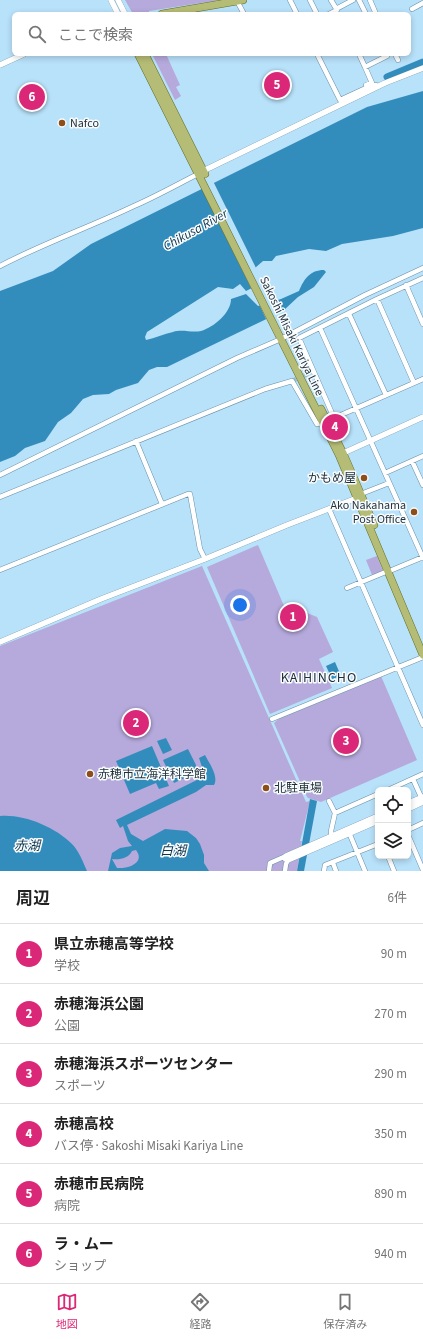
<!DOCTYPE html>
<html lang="ja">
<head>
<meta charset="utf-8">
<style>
  :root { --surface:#fff; --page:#f6f6f6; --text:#222; --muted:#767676; --line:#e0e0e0; --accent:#db2777 }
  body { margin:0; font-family:"Source Sans 3","Noto Sans JP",sans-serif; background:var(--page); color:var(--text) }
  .controls { position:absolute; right:12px; bottom:12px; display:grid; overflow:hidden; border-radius:6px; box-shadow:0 2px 6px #0003 }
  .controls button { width:36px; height:36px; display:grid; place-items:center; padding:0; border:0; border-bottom:1px solid var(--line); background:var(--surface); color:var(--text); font:20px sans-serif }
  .you { position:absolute; left:240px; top:605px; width:14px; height:14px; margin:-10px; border:3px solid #fff; border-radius:50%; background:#1a73e8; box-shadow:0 0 0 6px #1a73e833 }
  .badge { display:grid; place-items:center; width:26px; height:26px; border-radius:50%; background:var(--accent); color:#fff; font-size:13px; font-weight:700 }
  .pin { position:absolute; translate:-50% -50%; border:2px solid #fff; box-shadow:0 1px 4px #0006 }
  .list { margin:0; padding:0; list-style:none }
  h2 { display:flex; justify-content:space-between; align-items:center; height:52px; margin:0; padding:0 16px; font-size:17px }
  h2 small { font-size:13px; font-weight:400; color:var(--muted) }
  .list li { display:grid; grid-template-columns:26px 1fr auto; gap:12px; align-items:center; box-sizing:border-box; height:60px; padding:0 16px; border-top:1px solid var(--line) }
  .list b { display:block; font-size:15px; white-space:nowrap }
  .list p { margin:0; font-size:13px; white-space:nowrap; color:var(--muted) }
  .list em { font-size:13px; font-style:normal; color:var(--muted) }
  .icon { flex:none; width:22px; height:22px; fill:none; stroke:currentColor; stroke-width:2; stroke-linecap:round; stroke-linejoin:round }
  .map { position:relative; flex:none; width:423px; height:871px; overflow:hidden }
  .search { position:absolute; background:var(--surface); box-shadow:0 2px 6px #0003; left:12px; right:12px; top:12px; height:44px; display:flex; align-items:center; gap:10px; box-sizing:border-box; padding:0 14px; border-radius:6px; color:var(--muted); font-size:15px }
  .sheet { height:412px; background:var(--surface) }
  nav { display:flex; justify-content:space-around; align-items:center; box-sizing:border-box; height:56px; border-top:1px solid var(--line); background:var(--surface); font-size:11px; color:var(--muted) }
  nav a { display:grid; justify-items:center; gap:2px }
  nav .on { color:var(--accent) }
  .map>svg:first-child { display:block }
  .green { fill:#b6a9dc }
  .water { fill:#338dbc; fill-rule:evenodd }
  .pier { fill:#b8e1fa }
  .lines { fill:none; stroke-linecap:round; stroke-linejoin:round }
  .river { stroke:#338dbc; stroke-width:7 }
  .minor-tunnel { stroke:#99bdd3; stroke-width:4.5; stroke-dasharray:4.5 2; stroke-linecap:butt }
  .minor-casing { stroke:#698fa7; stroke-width:5.5 }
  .tertiary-casing { stroke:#698fa7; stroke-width:6 }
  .primary-casing { stroke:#616e24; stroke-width:8 }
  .minor { stroke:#fff; stroke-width:4.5 }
  .tertiary { stroke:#fff; stroke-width:5.5 }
  .primary { stroke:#b5bc75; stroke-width:7 }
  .poi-dot { fill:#8e4e17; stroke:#f8fcff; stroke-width:1.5 }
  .labels { text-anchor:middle; stroke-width:3; stroke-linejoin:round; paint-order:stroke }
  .poi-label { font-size:12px; fill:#1f2f38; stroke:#f8fcff; text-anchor:start }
  .street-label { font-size:12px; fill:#1f2f38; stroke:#f8fcff }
  .water-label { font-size:13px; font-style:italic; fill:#10364b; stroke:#f8fcff }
  .quarter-label { font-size:14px; letter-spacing:1px; fill:#1f2f38; stroke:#f8fcff }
</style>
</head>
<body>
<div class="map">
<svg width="423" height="871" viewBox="0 0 423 871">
  <rect width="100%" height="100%" fill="#b8e1fa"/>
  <!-- green -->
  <path class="green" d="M125 0H220L149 11V13L133 14Z
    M152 54H166L180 85 176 87 181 96 175 100Z
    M258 545 290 620 307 613 317 617 333 652 319 659 332 688 270 714 207 567Z
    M377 556 383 571 372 575 366 560Z
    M202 566 306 802 310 801 300 841H302L297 871H0V646Z
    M381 676 417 760 321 802 308 798 306 795 274 723 282 716Z"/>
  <!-- water -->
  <path class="water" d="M423 91V228L393 236 342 244 326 251 309 249 276 256 272 261H263L255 268 254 287 246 291 240 284 233 289 218 287 147 332 145 337 146 340C155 338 164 334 173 332 182 329 192 333 201 331 214 327 231 313 231 299L246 294 258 306 281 299 299 291C304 279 310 270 324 270L326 272 314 287 298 297 283 311 167 367H157L149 370 138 383 116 390 109 394 93 395 83 399 71 413 58 422 45 441 25 448 15 456 0 462V291L53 271 91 244 367 107Z
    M335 662 341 676 332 679 326 666Z
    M166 738 172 750 163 754 157 741Z
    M152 746 169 786 159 789 156 783 130 794 116 761Z
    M188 749 196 765 195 771 191 775 174 783 163 760Z
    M205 755C209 763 219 776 214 785H206L196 792 127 825 131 834 143 841 165 829 187 831 196 838 200 844 204 855V863L209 871H108L112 853 120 848 132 846 128 841 123 826 120 828 116 820 205 776 199 758ZM136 850C146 863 127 869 117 868L112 859C120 860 129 858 132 851Z
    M310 799 317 801 304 871H297Z
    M0 816C24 814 55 827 72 844 79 851 83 862 87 871H0Z"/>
  <!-- pier -->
  <path class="pier" d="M213 181 257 270 256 287 252 290 201 187Z
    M272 300 279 315 267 321 259 304Z"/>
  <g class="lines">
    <!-- river -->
    <path class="river" d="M387 77 423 62"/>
    <!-- minor-tunnel -->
    <path class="minor-tunnel" d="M292 381 310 373"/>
    <!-- minor casing -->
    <g class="minor-casing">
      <path id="minor" d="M290 0 297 14
        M310 0 317 14
        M359 0 366 14
        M370 0 376 14
        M237 1 244 14
        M336 9 353 0
        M412 9 423 3
        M329 14 337 10 331 0
        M317 54 340 100 366 88 376 85
        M359 54 365 67 387 56 386 54
        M395 54 398 60
        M365 67 372 83 366 85
        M0 266C44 243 90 227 134 206 157 196 178 184 200 173
        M423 278 377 299 299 338 334 418 423 379
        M406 285 423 324
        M377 299 414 383
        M349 314 386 395
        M320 328 423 558
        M136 441 162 504
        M412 461 423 485
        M385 473 423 456
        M0 475 237 358 281 339 365 295 423 268
        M361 494 389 483
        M0 497 265 389 292 381 317 424 323 423
        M329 509 423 725
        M0 570 188 494H190L200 549 205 559
        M392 570 423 557
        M347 588 388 571
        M272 719 423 657
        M413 779 422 799
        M388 790 423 774
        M329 801 335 813
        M348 830 365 871
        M408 830 423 823
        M408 835 423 870
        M332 840 331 831 335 813 378 794
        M388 856 394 871
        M333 863 336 871
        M269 871 270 863 286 856
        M285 871 286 864 288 860 285 859
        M324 871 325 865 378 844"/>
    </g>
    <!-- tertiary casing -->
    <g class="tertiary-casing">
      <path id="tertiary" d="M111 0 118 14
        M118 0 125 14
        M0 65 24 54
        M203 171 385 83 423 68
        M339 455 423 417
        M0 642 101 599 205 559 287 525 357 498 359 496
        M408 803 423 797
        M408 809 423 802
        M286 856 378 816
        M288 860 378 821"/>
    </g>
    <!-- primary casing -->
    <g class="primary-casing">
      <path id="primary" d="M162 14 243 0
        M138 54 339 455 423 655
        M145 54 205 174
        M321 409 343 453 374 525"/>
    </g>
    <!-- minor -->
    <use href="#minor" class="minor"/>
    <!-- tertiary -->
    <use href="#tertiary" class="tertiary"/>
    <!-- primary -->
    <use href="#primary" class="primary"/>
  </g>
  <!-- markers -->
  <g class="poi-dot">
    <circle cx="62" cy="123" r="4"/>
    <circle cx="364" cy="478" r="4"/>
    <circle cx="414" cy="512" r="4"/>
    <circle cx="90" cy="774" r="4"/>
    <circle cx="266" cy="788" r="4"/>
  </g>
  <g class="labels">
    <!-- poi labels -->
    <g class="poi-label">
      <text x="70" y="127">Nafco</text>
      <text x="356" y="482" text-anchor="end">かもめ屋</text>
      <text x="406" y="509" text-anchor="end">Ako Nakahama<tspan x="406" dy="14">Post Office</tspan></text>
      <text x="98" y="778">赤穂市立海洋科学館</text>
      <text x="274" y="792">北駐車場</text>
    </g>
    <!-- street labels -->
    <g class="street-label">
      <text transform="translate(292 336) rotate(64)" y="4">Sakoshi Misaki Kariya Line</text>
    </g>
    <!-- water labels -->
    <g class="water-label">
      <text transform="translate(195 229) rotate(-29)" y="5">Chikusa River</text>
      <text x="27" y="850">赤湖</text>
      <text x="173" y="855">白湖</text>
    </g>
    <!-- quarter labels -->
    <g class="quarter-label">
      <text x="319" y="682">KAIHINCHO</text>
    </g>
  </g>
</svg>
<div class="controls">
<button><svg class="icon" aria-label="locate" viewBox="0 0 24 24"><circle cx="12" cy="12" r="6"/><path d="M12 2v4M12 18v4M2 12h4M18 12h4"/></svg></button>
<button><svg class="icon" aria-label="layers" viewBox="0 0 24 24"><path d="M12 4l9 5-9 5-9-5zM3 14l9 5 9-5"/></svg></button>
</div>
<div class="you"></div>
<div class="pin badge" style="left:293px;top:617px">1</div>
<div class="pin badge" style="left:136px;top:723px">2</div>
<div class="pin badge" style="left:346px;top:741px">3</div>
<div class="pin badge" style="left:335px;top:427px">4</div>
<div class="pin badge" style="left:277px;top:85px">5</div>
<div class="pin badge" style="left:32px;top:97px">6</div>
<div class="search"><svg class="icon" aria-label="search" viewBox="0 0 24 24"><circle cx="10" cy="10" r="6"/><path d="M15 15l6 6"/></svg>ここで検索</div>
</div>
<section class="sheet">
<h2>周辺<small>6件</small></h2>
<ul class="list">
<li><span class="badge">1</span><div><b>県立赤穂高等学校</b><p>学校</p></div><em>90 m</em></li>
<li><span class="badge">2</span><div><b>赤穂海浜公園</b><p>公園</p></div><em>270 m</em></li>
<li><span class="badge">3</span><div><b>赤穂海浜スポーツセンター</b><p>スポーツ</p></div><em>290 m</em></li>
<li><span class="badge">4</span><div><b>赤穂高校</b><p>バス停 · Sakoshi Misaki Kariya Line</p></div><em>350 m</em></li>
<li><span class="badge">5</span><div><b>赤穂市民病院</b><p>病院</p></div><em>890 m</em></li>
<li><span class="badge">6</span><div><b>ラ・ムー</b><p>ショップ</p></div><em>940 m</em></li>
</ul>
</section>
<nav>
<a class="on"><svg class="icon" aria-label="map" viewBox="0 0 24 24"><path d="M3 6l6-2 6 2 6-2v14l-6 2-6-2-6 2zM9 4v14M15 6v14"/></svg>地図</a>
<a><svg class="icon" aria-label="directions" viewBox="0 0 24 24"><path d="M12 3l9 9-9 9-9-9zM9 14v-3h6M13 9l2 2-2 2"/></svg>経路</a>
<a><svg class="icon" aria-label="saved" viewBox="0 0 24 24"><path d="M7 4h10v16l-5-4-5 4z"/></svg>保存済み</a>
</nav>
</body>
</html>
